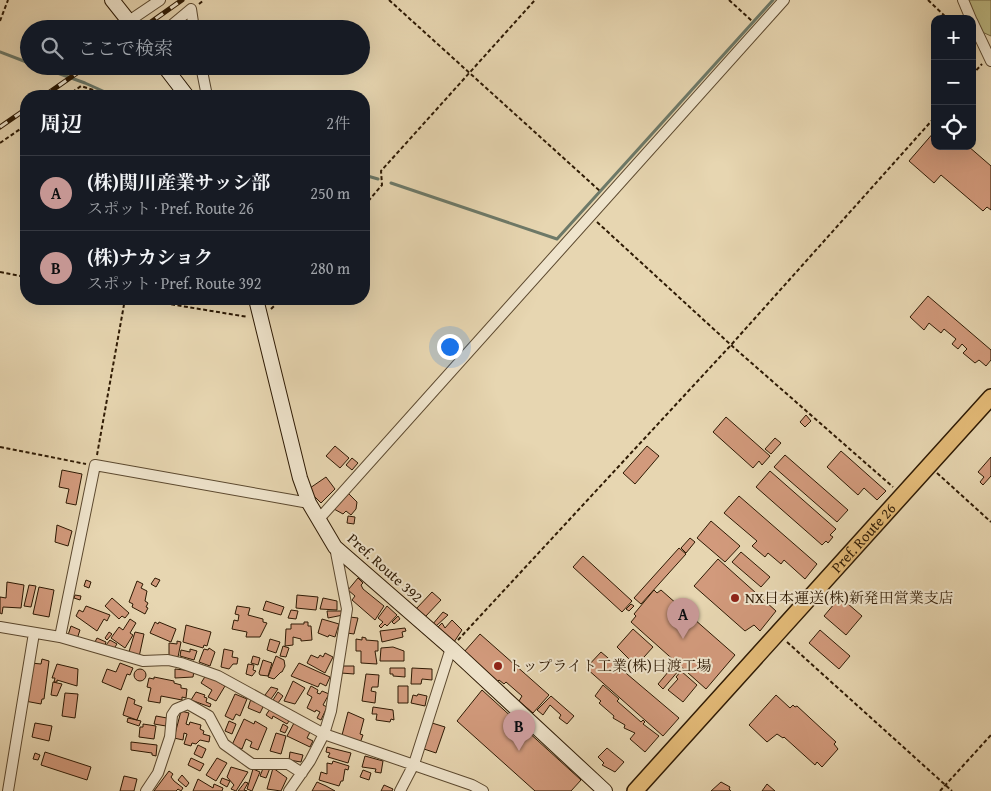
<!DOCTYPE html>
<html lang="ja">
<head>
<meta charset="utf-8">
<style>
  :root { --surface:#171b24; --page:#20242c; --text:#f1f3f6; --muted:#9ea1a6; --line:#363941; --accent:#c59692 }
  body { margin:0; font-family:"Gentium Book Plus","Noto Serif JP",serif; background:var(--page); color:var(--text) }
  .controls { position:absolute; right:15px; top:15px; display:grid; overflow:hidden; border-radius:10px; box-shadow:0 5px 20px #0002 }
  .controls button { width:45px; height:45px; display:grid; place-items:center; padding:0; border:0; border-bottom:1px solid var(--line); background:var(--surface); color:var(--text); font:25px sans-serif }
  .you { position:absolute; left:449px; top:346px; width:18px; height:18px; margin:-12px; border:4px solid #fff; border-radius:50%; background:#1a73e8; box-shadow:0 0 0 8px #1a73e833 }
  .badge { display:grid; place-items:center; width:32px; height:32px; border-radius:50%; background:var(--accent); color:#111; font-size:16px; font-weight:700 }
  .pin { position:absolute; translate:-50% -41px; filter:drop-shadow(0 1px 2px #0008) }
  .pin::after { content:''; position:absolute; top:26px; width:18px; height:15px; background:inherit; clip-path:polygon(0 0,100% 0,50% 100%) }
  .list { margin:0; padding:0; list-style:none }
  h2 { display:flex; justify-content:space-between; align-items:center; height:65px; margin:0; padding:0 20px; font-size:21px }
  h2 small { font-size:16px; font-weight:400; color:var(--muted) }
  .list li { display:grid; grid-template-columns:32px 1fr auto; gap:15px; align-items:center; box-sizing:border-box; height:75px; padding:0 20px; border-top:1px solid var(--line) }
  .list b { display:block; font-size:19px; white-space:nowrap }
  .list p { margin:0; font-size:16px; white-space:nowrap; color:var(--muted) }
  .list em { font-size:16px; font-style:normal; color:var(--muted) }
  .icon { flex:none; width:28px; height:28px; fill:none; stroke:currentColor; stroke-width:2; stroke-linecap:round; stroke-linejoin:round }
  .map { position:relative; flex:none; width:991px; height:791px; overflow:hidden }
  .search { position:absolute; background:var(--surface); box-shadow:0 5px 20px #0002; left:20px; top:20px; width:350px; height:55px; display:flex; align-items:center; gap:12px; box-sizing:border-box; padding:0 18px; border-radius:28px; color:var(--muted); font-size:19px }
  .panel { position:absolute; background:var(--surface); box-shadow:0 5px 20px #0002; left:20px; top:90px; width:350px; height:215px; border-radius:20px }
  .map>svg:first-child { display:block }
  .green { fill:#bebc86; stroke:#766b45 }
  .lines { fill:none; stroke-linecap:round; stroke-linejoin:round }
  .stream { stroke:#6d7968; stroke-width:3 }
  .building { fill:#d29a7c; stroke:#2e1a04 }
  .street-casing { stroke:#5c492f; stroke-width:12 }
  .secondary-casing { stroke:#2e1a04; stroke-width:16 }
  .primary-casing { stroke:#2e1a04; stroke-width:18 }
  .path { stroke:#2e1a04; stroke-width:2; stroke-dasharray:4 2.5; stroke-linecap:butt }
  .street { stroke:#efe4cc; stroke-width:10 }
  .secondary { stroke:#efe4cc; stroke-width:14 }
  .primary { stroke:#e4bb78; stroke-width:15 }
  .rail-casing { stroke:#2e1a04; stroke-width:5 }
  .rail { stroke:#efe4cc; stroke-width:3; stroke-dasharray:9; stroke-linecap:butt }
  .poi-dot { fill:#8f2418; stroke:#efe4cc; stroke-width:2 }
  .labels { text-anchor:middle; stroke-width:4; stroke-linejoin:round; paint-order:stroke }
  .street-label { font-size:15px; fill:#2e1a04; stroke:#efe4cc }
  .poi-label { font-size:15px; fill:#2e1a04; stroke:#efe4cc; text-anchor:start }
</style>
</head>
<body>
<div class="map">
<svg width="991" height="791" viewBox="0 0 991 791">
  <rect width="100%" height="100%" fill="#e7d6b1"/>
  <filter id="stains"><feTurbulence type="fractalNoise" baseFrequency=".004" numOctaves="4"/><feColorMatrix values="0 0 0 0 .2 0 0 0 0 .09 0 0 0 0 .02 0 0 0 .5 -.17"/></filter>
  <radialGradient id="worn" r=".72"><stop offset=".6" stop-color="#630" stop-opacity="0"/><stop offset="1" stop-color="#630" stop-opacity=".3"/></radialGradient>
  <!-- green -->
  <path class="green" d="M968 0H991V36L982 32Z"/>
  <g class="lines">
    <!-- stream -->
    <path class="stream" d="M0 52 29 63
      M38 66 85 83 114 96
      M364 175 378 179
      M391 183 557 239 773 0"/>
  </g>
  <!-- building -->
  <path class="building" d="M935 131V146H968L991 166V210L987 207 983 211 941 175 934 183 909 161Z
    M928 296 991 350V360L986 366 979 360 975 363 963 353 967 349 962 344 958 349 952 344 956 339 944 329 941 333 929 323 924 330 910 317Z
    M806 415 811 421 805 427 800 422Z
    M726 417 770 456 762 465 759 461 753 468 713 432Z
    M775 438 781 443 771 454 765 449Z
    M335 446 349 458 340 468 326 456Z
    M647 446 659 456 635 484 623 473Z
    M841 451 886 491 877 500 864 488 858 495 827 467Z
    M785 455 848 510 837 522 774 467Z
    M991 457V476L983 485 980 482 984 477 978 472Z
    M352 458 358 463 352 470 346 465Z
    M62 470 82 474 76 505 66 503 69 489 59 487Z
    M770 471 836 529 830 535 833 537 828 543 826 541 822 545 756 487Z
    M326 477 335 489 321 503 310 492 312 491 310 488Z
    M348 493 357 502 356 509 351 515 346 511 343 514 334 509Z
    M739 496 817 564 805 579 784 560 781 564 768 553 765 557 752 546 757 541 724 513Z
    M348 516 355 517 354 524 347 523Z
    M711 521 740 546 725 562 697 538Z
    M57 525 72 531 68 546 55 542Z
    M690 538 695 542 686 553 681 548Z
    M679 548 686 554 641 604 634 598Z
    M741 552 770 577 761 587 732 562Z
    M583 556 632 601 622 612 573 567Z
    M718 559 776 611 760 631 754 625 745 631 694 586Z
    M155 578 160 580 156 587 151 584Z
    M358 578 363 583 361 585 363 589 384 606 375 620 352 600 355 596 348 590Z
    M86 580 91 582 89 588 84 586Z
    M137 581 143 584 141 588 147 591 145 601 148 603 146 607 148 608 145 614 132 607 133 604 129 602Z
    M7 582 24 585 21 608 3 607 2 614 0 613V597L6 598Z
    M29 585 36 586 31 607 24 606Z
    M39 587 54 590 49 617 33 614Z
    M654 590 657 593 661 590 735 655 706 689 631 622 636 616 634 614Z
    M432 592 441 600 425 617 416 609Z
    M75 595 81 596 80 600 74 598Z
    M297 595 318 597 316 610 296 608Z
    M840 597 862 616 846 635 824 616Z
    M112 598 129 613 125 618 122 616 119 619 105 606Z
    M323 598 337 601V610L320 609Z
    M266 601 284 607 281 615 263 610Z
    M631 604 634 606 629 611 626 609Z
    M86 606 110 615 107 621 104 619 97 631 76 616 79 610 83 612Z
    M237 606 250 608 248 615 263 619V622L267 623 260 637H246L247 632 232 629 234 620 238 621 239 615 235 614Z
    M387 606 397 615 387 626 385 624 381 628 379 626 383 622 378 618Z
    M291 610 298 611 296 619 288 618Z
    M327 611H342L343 615 328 618Z
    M443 612 448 615 435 627 432 625Z
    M398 616 400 619 394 624 392 622Z
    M350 617 358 618 354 634 347 633Z
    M130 619 136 623 130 633 133 635 125 648 111 638 119 627 123 630Z
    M322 619 339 624 335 637 329 635 328 637 318 633Z
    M452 620 462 630 454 642 437 628 442 623 445 628Z
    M155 622 158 624 159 622 176 629 171 642 150 633Z
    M304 622H308V626H311L312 640 301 641V639L293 637V645L285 646 286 629H291V624H304Z
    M186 625 211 632 207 646 204 645 203 648 183 642Z
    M71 626 80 630 77 639 68 635Z
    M405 628 406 631 402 632 403 637 382 642 380 631Z
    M633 629 653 647 636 666 617 647Z
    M820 630 850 656 839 669 809 643Z
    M109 632 112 634 107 640 105 638Z
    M135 632 144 634 139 657 128 655Z
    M480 634 549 695 533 713 519 701 522 696 506 682 504 684 499 680 497 682 464 652Z
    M362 637 366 638V640L378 641V651H375L377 664 361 663V651H356V639L362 640Z
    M97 638 106 642 104 648 94 644Z
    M270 639 280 642 276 653 267 650Z
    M110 640 117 644 113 650 106 645Z
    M177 641 181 642 178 657 169 656V643L177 644Z
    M283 646 289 648 286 657 280 656Z
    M393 647 404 651V661H380L381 648Z
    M209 648 215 652 210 666 199 662 204 649 208 650Z
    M190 649 197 651 194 660 180 656 181 650 190 652Z
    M224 649 233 651 232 657 238 658 237 664H233L229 669 221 667Z
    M601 652 679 718 663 736 586 668Z
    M325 653 333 657 325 673 307 663 311 655 318 658 320 655 323 657Z
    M253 656 260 658 258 665 251 663Z
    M276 656 284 660 285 666 282 672H281L274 679 268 677Z
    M42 659 49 661 44 699H42L41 704 25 701 31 663 41 664Z
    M263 660 272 663 268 676 260 675 259 673Z
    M120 663 133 668 130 675 127 674 121 690 102 682 107 669 116 672Z
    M299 663 330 677 326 686 320 683 318 687 291 676Z
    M57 664 78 669 77 686 57 680V682H54L55 678H52Z
    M248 664 254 665 253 670 256 671 252 676 246 674Z
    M674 665 679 670 663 689 658 684Z
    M342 666H354V674L341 673Z
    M390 668H405V677L393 676V674H390Z
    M412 668 432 669V680L422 679 421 684H411Z
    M175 669 194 671 193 677 175 678Z
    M134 675a6 6 0 1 1 12 0a6 6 0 1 1-12 0Z
    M681 671 697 685 683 702 668 690 678 679 676 677Z
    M366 674 379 675 378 687H372L371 691 376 692 375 703 362 701Z
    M206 675 225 686 216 701 208 697 212 690 201 683Z
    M154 677 174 681V683L181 685V688L187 689 186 698 182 697V700L161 696 160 703 148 701 151 688 147 687 149 678 154 679Z
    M293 681 305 688 295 704 284 701Z
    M53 682 62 684 57 696 51 695Z
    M603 685 619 699 617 701 641 722 643 720 645 722 643 724 659 736 645 752 630 739 635 733 624 728 625 725 613 718 614 716 599 703 601 701 595 696Z
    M311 686 318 690 317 693 320 694 322 691 329 694 323 705 327 707 321 720 317 718 320 712 316 710 315 712 307 708 312 697 307 694Z
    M398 686H408V703H398Z
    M271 687 278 689 271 699 265 695Z
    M482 690 581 780 571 791H535L457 721Z
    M196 692 205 695 204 697 207 698 206 702 211 704 210 707 191 700Z
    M278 692 283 696 278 703 273 700Z
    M65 693 78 694 75 718 62 716Z
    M235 694 247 699 240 716 236 714 233 720 225 716Z
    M418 694 427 696 425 706 411 703 413 695 417 696Z
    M776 695 790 708 793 705 795 707 797 706 836 742 834 744 838 749 822 767 817 762 815 765 784 737 783 738 777 734 767 742 749 725Z
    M551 696 574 716 567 724 559 718 561 715 550 705 543 715 537 710Z
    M128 697 135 700 134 704 142 707 137 720 123 715Z
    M251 699 264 705 260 713 248 708Z
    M373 707 393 710 394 720 391 719 390 722 376 720 377 714H372Z
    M270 709 289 721 287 724 273 716 272 719 266 715Z
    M181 711 189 713 186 724 189 725 190 722 201 725 200 729 204 731 203 734 210 736 209 742 200 740 196 744 192 743 191 746 184 744 187 734 184 733 183 740 174 738Z
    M348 712 364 719 360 734 363 735 360 743 341 739Z
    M156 716 167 718 166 726 154 724Z
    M128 718 141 721 139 726 127 722Z
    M244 719 254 724 255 721 267 728 258 750 250 747 252 742 246 739 242 749 232 745Z
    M229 721 236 724 232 734 225 731Z
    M35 723 52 726 49 741 32 737Z
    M294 723 311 730 307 738 313 741 310 747 287 736Z
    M432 723 445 727 436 753 424 749Z
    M143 724 156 726 154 739 139 737 140 727H143Z
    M283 724 288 727 285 733 280 731Z
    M276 733 286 736 281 754 270 751Z
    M131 742 157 745 156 756 152 755V753L131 750Z
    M198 745 206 749 202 758 194 754Z
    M327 747 351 753 348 763 328 757 330 753 326 752Z
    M607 748 624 762 615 772 602 765 604 763 598 757Z
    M45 752 91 767 87 780 41 765Z
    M290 752 303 755 301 762 289 760Z
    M35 753 40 755 38 760 33 759Z
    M365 756 383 761 381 773 375 772 376 769 362 767Z
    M191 758 204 764 200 771 188 765Z
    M217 758 227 763 216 781 206 775Z
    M333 761 349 766 348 770 345 769 343 781H341L339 786 319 780 321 772 327 774V763L332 764Z
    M264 766 270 768 266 778 260 776Z
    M231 767 248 772 236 791 231 789 234 785 227 777Z
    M273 768 287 778 281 791 267 789Z
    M253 769 260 772 252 791 247 789Z
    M363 770 371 773 369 780 360 777Z
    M169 771 173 774 171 777 174 781 183 788 181 791 178 789 176 791H154Z
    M182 775 189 783 186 787 178 780Z
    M124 776 137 779 134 791H120Z
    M222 778 230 781 227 787 220 783Z
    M198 779 213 788 214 784 223 788 222 791H193Z
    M245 782 248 783 244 790 247 791H238Z
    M317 782 326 786 335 791H312Z
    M721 782 730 787 729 789 731 791H711Z
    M767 784 775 791H762Z
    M384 785 393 789 392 791H381Z"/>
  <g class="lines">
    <!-- street casing -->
    <g class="street-casing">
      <path id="street" d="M963 0 971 19
        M129 21 160 0
        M972 21 991 61
        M167 29 191 9 194 29
        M201 66 207 96
        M318 520 784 0
        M0 627 60 637 143 661 168 660 181 663 218 676 324 734 472 785 483 791
        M60 637 95 465 309 503
        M8 791 34 633
        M146 791 158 773 170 737 172 715 176 709 188 704 209 716 224 744 252 764H288L302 773
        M289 791 310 761 324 734 331 711 347 609 335 547
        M400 791 414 764 451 648"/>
    </g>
    <!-- secondary casing -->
    <g class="secondary-casing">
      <path id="secondary" d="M112 0 135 29
        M164 66 187 96
        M256 299 300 478 309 503 335 547 451 648 605 791"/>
    </g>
    <!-- primary casing -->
    <g class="primary-casing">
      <g id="primary">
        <path id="s1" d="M635 791 991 397"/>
      </g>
    </g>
    <!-- path -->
    <path class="path" d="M389 0 601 192
      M729 0 752 21
      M928 0 948 19
      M199 4 204 0
      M0 21 8 0
      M972 75 982 64
      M67 96 81 86 112 96
      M0 143 26 125
      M364 206 382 185 381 171 535 0
      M597 222 731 345 893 487
      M0 272 26 277
      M139 299 248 317
      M271 309 281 299
      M0 447 86 464
      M97 455 125 299
      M937 473 991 522
      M458 640 731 345 935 117
      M787 642 952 791
      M940 791 991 735"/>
    <!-- street -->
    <use href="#street" class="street"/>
    <!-- secondary -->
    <use href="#secondary" class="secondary"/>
    <!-- primary -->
    <use href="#primary" class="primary"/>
    <!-- rail casing -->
    <g class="rail-casing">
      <path id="rail" d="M141 29 182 0
        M44 96 87 66
        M0 127 26 109"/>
    </g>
    <!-- rail -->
    <use href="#rail" class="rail"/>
  </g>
  <!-- markers -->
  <g class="poi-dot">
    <circle cx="735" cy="598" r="5"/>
    <circle cx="498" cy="666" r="5"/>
  </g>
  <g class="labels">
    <!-- street labels -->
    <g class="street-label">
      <text dy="5" stroke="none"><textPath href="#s1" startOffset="341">Pref. Route 26</textPath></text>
      <text transform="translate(385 568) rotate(42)" y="5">Pref. Route 392</text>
    </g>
    <!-- poi labels -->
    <g class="poi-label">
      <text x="745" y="603">NX日本運送(株)新発田営業支店</text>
      <text x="508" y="671">トップライト工業(株)日渡工場</text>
    </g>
  </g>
  <rect width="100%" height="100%" filter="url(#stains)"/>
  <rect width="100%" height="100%" fill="url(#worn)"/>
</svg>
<div class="controls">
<button>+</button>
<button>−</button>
<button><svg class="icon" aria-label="locate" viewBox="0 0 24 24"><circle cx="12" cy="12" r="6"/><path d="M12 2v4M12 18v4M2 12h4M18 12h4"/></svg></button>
</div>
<div class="you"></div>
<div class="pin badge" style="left:683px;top:639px">A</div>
<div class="pin badge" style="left:519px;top:751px">B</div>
<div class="search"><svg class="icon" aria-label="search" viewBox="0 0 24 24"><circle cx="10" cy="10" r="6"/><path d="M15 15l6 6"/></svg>ここで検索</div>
<section class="panel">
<h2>周辺<small>2件</small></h2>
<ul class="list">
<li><span class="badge">A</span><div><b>(株)関川産業サッシ部</b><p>スポット · Pref. Route 26</p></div><em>250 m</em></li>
<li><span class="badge">B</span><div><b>(株)ナカショク</b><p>スポット · Pref. Route 392</p></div><em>280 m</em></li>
</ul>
</section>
</div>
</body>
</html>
